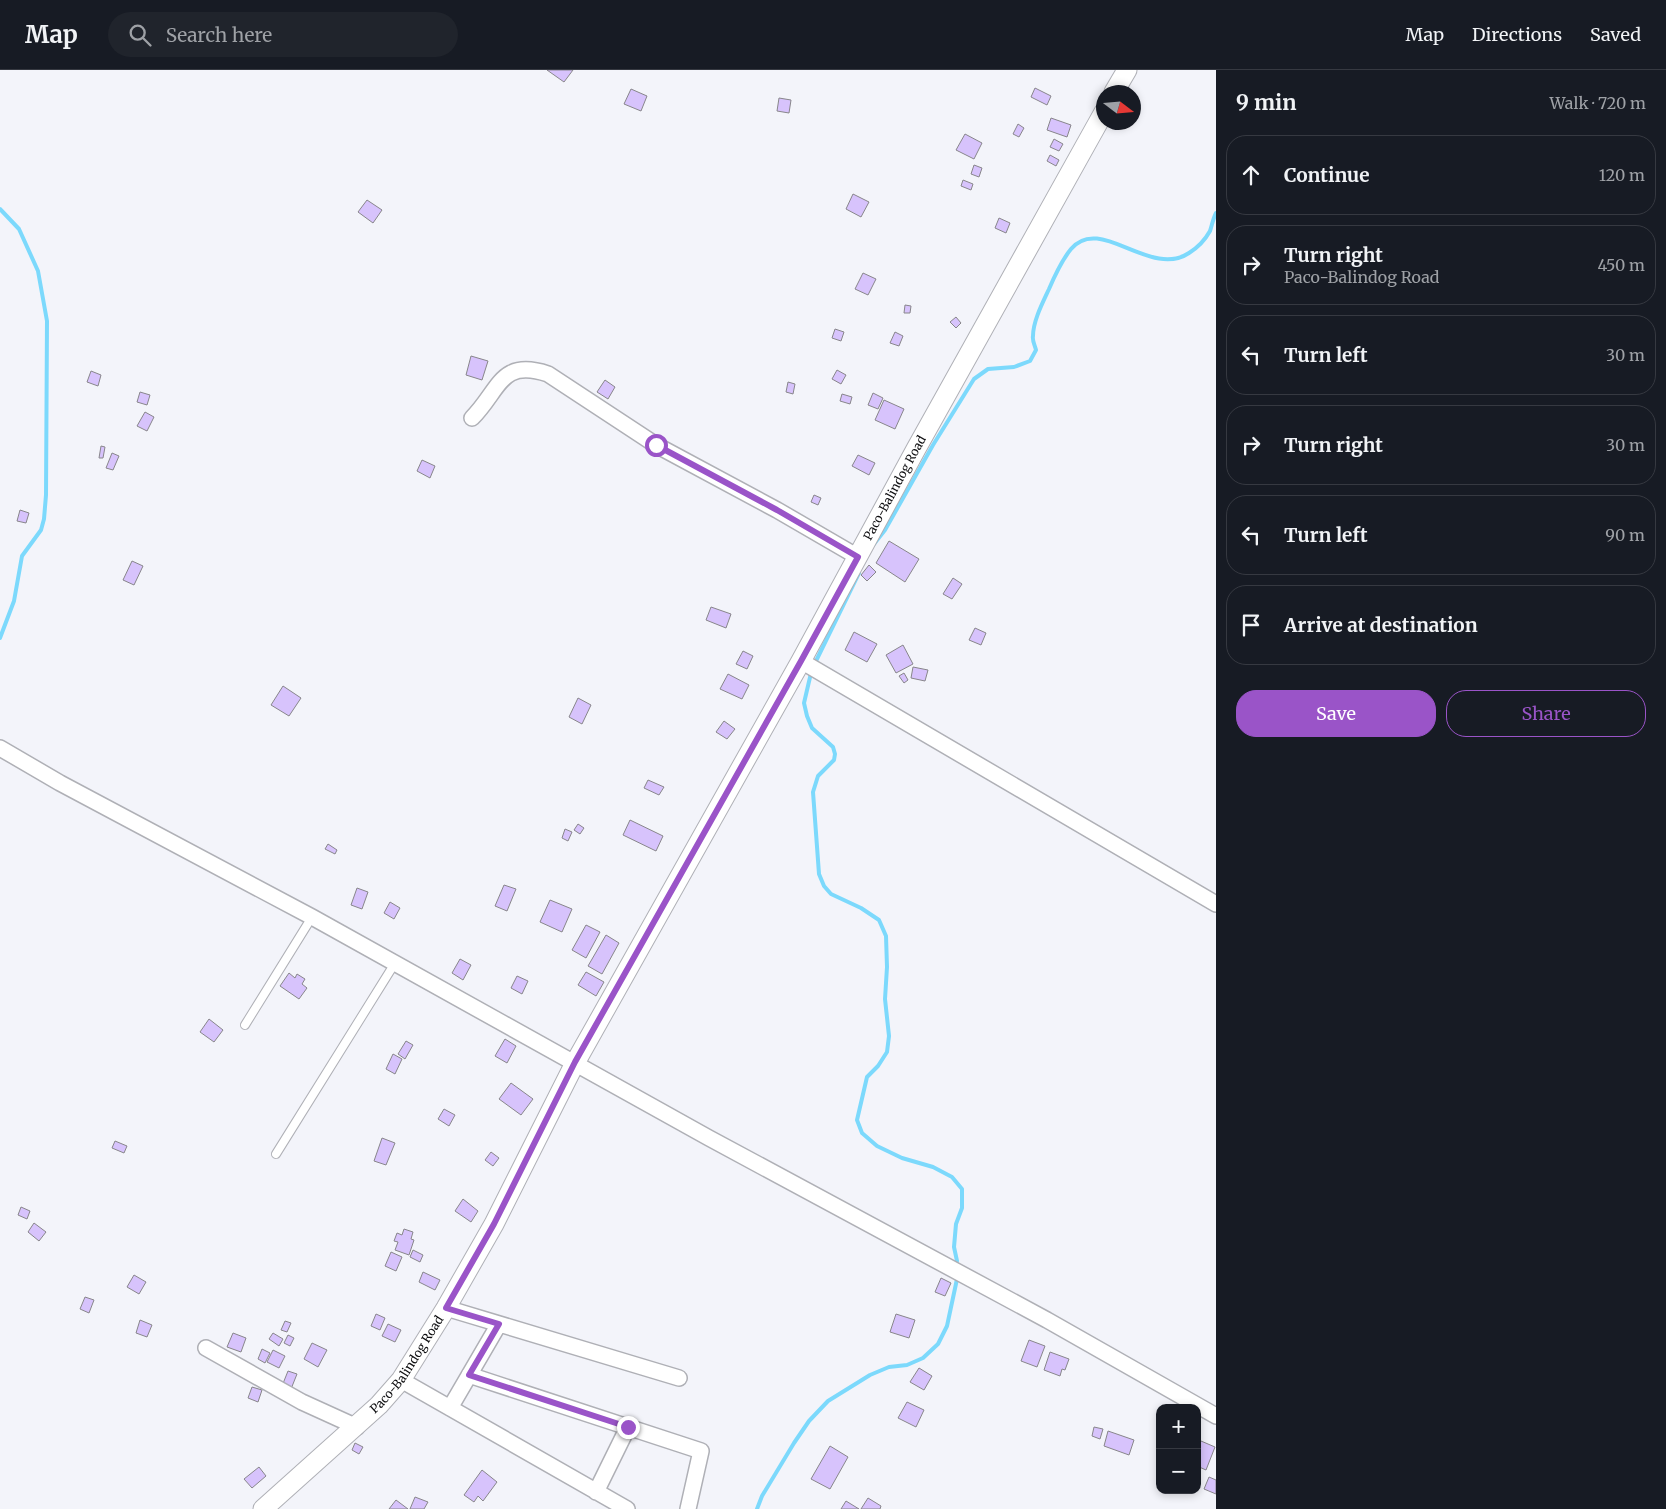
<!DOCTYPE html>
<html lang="en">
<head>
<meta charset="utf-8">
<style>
  :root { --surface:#171b24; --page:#20242c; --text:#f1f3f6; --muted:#9ea1a6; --line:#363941; --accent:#9a54c8 }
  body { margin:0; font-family:Merriweather,serif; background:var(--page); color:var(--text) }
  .controls { position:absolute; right:15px; bottom:15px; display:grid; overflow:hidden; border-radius:10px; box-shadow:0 2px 8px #0003 }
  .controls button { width:45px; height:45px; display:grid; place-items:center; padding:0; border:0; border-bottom:1px solid var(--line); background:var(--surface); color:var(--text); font:25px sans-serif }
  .compass { position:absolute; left:1096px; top:15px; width:45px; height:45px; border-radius:50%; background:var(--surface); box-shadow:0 2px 8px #0003; rotate:106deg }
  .stop { position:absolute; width:15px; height:15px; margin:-11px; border:4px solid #9a54c8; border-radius:50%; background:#fff }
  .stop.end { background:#9a54c8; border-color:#fff; box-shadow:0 1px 5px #0008 }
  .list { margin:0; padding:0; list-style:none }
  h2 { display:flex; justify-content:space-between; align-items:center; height:65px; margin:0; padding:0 20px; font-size:21px }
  h2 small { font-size:16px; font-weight:400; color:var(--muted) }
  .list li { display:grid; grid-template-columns:32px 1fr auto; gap:15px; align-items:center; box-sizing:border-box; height:80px; margin:0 10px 10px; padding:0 10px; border:1px solid var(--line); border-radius:20px }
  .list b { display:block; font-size:19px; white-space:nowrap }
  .list p { margin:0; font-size:16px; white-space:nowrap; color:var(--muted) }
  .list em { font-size:16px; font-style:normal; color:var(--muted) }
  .actions { display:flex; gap:10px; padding:15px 20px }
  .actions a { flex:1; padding:11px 0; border:1px solid var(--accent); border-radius:20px; text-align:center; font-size:18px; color:var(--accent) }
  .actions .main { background:var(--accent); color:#fff }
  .icon { flex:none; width:28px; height:28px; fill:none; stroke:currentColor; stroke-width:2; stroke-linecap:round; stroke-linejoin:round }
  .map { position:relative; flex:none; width:1216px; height:1439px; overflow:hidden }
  header { display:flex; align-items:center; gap:30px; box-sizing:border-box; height:70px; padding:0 25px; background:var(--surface); border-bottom:1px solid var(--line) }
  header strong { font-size:24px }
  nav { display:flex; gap:28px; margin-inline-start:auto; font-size:18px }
  .search { width:350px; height:45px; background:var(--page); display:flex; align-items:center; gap:12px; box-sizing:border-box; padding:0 18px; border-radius:28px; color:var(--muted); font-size:19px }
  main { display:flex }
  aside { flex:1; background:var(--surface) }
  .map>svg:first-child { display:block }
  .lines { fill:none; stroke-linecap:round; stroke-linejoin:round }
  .stream { stroke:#7cd9fc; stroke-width:4 }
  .building { fill:#d7c3fc; stroke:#88868b }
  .service-casing { stroke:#afb0b6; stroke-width:10 }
  .minor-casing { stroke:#afb0b6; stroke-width:18 }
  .tertiary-casing { stroke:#afb0b6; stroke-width:21 }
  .service { stroke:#fff; stroke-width:8 }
  .minor { stroke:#fff; stroke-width:15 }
  .tertiary { stroke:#fff; stroke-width:19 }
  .route { stroke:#9a54c8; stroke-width:6 }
  .labels { text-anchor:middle; stroke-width:5; stroke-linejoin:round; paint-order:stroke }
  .street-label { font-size:12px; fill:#0f0f11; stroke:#fff }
</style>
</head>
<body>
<header>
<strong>Map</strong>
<div class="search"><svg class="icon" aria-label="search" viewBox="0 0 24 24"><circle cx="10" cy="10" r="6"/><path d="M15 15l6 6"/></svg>Search here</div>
<nav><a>Map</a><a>Directions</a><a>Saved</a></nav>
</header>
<main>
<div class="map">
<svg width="1216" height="1439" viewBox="0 0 1216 1439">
  <rect width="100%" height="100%" fill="#f3f4fa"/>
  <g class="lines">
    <!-- stream -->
    <path class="stream" d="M0 139 19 159 38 201 47 251 46 425 44 449 41 460 22 486 14 531 0 568
      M874 474 885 460 933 375 974 309 988 299 1014 297 1030 291 1036 280C1035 276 1032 270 1033 266 1033 251 1043 232 1049 219 1055 205 1062 190 1071 179 1100 144 1150 209 1189 183 1197 178 1205 170 1210 161 1212 155 1213 149 1216 143
      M815 593 859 503
      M811 603 804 633 807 646 812 658 833 677 835 684 834 690 818 706 813 722 819 804 824 816 831 824 861 838 879 850 886 866 887 897 885 929 889 966 887 982 878 996 867 1007 857 1050 862 1063 877 1076 902 1088 933 1097 952 1107 962 1119V1138L956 1154 954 1177 957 1191
      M757 1439 762 1426 794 1373 809 1351 828 1331 870 1305 889 1297 907 1295 923 1288 938 1274 947 1256 957 1209"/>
  </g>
  <!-- building -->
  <path class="building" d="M547 0H573L564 12Z
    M1035 18 1051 26 1047 35 1031 27Z
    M631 19 647 26 641 41 624 34Z
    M779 28 791 30 789 43 777 41Z
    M1051 48 1071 55 1067 67 1047 60Z
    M1018 54 1024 58 1019 67 1013 64Z
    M965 64 982 73 974 89 956 80Z
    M1054 69 1063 74 1059 81 1050 77Z
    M1050 85 1059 90 1056 96 1047 91Z
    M974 95 982 98 979 107 971 104Z
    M963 110 973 114 971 120 961 116Z
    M853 124 869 132 861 147 846 139Z
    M367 130 382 140 373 153 358 142Z
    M999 148 1010 153 1006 163 995 158Z
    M863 203 876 209 868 225 855 219Z
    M905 235 911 236 910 243H904Z
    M956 247 961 253 956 258 950 252Z
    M835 259 844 262 841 271 832 268Z
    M895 262 903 266 899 276 890 273Z
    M471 286 488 291 482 310 466 305Z
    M837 300 846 305 841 314 832 309Z
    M91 301 101 305 98 316 87 312Z
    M605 310 615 317 608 329 597 322Z
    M788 312 795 314 793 324 786 322Z
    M140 322 150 325 147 335 137 332Z
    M873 323 883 328 878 339 868 335Z
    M842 324 852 327 850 334 840 331Z
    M884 330 904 339 895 359 875 350Z
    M145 342 154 347 147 361 137 356Z
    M101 376 105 377 103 388H99Z
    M112 383 119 386 113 400 106 398Z
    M858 385 875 393 869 405 852 396Z
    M422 390 435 396 430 408 417 401Z
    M814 425 821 428 818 435 811 432Z
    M20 440 29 443 26 453 17 451Z
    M889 471 919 489 905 512 876 493Z
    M132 491 143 496 134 515 123 510Z
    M869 495 876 502 867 511 861 505Z
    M953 508 962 514 952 529 943 524Z
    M711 537 731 544 726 558 706 550Z
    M975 558 986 563 981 575 969 570Z
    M854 562 877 574 867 592 845 580Z
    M903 575 913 594 896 603 886 585Z
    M743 581 753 586 747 599 736 594Z
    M913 597 928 600 925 611 911 608Z
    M904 603 908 610 904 613 899 606Z
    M728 604 749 615 742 629 720 619Z
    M283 616 301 628 289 646 271 635Z
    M578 628 591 635 582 654 569 647Z
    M724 651 735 659 727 669 716 662Z
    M648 710 664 717 659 725 644 718Z
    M630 750 663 766 656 781 623 765Z
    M578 754 584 758 580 764 574 760Z
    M565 759 572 762 568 771 562 768Z
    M328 774 337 780 335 784 325 779Z
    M504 815 516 819 507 841 495 836Z
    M357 818 368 822 362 839 351 835Z
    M550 830 572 839 562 862 540 852Z
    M390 832 400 838 394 849 384 843Z
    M586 855 600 862 586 888 572 880Z
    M606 865 619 873 602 904 588 896Z
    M460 889 471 895 463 910 452 903Z
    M586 902 604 912 596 926 578 915Z
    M289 903 295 908 297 904 305 909 302 914 307 918 299 929 280 916Z
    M517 906 528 911 522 924 511 918Z
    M209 949 223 960 214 972 200 962Z
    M505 969 516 976 507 993 495 986Z
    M406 971 413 975 405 989 398 984Z
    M393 984 402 989 395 1004 386 999Z
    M511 1013 533 1029 521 1045 499 1029Z
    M444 1039 455 1045 449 1056 438 1049Z
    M382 1068 395 1073 386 1095 374 1091Z
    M115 1071 127 1076 124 1083 112 1078Z
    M491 1082 499 1088 493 1096 485 1090Z
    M463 1129 478 1141 471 1152 455 1141Z
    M21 1137 30 1141 27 1149 18 1145Z
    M34 1153 46 1162 39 1171 28 1162Z
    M404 1159 413 1162 411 1169 414 1170 409 1185 395 1180 398 1172 394 1171 397 1163 402 1165Z
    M413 1180 423 1185 420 1192 410 1187Z
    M391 1182 402 1187 396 1201 385 1196Z
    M423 1202 440 1210 435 1220 419 1212Z
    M134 1205 146 1212 139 1224 127 1217Z
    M941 1208 951 1213 945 1226 935 1222Z
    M85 1227 94 1230 89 1243 80 1239Z
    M376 1244 385 1248 380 1260 371 1256Z
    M896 1244 915 1250 909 1268 890 1262Z
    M140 1250 152 1255 147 1267 136 1263Z
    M285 1251 291 1253 287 1262 281 1260Z
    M388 1254 401 1260 395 1272 382 1266Z
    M233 1263 246 1268 241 1282 227 1277Z
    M273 1263 283 1269 279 1276 269 1269Z
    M288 1265 294 1268 290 1276 284 1273Z
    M1029 1270 1045 1276 1037 1297 1021 1291Z
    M312 1273 327 1280 318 1297 304 1289Z
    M262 1279 270 1283 265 1293 258 1289Z
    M273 1280 285 1286 279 1298 267 1292Z
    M1050 1282 1069 1289 1065 1300 1062 1299 1060 1306 1044 1300Z
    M919 1298 932 1306 924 1320 910 1312Z
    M288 1301 297 1304 291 1319 282 1316Z
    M252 1317 262 1320 258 1332 248 1328Z
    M907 1332 924 1340 916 1357 898 1348Z
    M1094 1357 1103 1359 1100 1369 1092 1366Z
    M1108 1361 1134 1370 1129 1385 1104 1376Z
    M1201 1371 1215 1377 1206 1400 1197 1396V1379Z
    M355 1373 363 1377 359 1384 352 1380Z
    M830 1376 848 1387 830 1419 811 1409Z
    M259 1397 266 1406 252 1418 244 1409Z
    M482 1400 497 1412 483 1431 478 1426 474 1432 464 1425Z
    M1209 1407 1216 1410V1424L1204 1419Z
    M415 1427 428 1432 424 1439H410Z
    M868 1428 881 1436 880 1439H861Z
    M396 1430 408 1439H389Z
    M846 1431 859 1439H841Z"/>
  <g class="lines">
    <!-- service casing -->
    <g class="service-casing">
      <path id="service" d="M245 955 312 847
        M276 1084 395 893"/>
    </g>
    <!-- minor casing -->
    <g class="minor-casing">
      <path id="minor" d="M472 348C500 320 500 288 548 304L656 375 777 440 858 487
        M801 591 1216 834
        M0 678 60 713 312 847 709 1068 1047 1250 1216 1346
        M446 1238 679 1308
        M206 1278 302 1332 357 1357
        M469 1305 701 1381 688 1439
        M401 1310 627 1439
        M450 1338 499 1254
        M596 1422 628 1357"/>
    </g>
    <!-- tertiary casing -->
    <g class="tertiary-casing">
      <g id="tertiary">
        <path d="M1114 22 1127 0"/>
        <path id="s1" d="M263 1439 379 1335 401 1310 446 1238 494 1154 575 993 801 591 916 379 1104 42"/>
      </g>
    </g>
    <!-- service -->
    <use href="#service" class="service"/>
    <!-- minor -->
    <use href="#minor" class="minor"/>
    <!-- tertiary -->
    <use href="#tertiary" class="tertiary"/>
  </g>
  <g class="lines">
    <!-- route -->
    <path class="route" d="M628 1357 469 1305 499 1254 446 1238 494 1154 575 992 801 591 858 487 777 440 656 375"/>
  </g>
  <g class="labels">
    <!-- street labels -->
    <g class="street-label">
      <text dy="4" stroke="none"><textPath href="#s1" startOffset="1209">Paco-Balindog Road</textPath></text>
      <text dy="4" stroke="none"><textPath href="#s1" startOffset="205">Paco-Balindog Road</textPath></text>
    </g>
  </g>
</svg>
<div class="controls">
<button>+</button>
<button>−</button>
</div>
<svg class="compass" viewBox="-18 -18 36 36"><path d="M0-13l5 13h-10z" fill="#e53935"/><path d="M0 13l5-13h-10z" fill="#9ea1a6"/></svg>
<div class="stop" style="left:656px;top:375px"></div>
<div class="stop end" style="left:628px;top:1357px"></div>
</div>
<aside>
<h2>9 min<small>Walk · 720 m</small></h2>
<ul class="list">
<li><svg class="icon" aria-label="ahead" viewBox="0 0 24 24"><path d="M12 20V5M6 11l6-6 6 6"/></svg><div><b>Continue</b></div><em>120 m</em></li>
<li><svg class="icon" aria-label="right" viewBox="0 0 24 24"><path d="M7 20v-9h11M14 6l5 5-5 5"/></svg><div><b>Turn right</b><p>Paco-Balindog Road</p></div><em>450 m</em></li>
<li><svg class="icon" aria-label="left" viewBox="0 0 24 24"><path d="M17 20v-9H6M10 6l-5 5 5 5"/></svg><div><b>Turn left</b></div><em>30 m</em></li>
<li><svg class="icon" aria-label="right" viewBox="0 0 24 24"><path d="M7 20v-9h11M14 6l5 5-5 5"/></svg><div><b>Turn right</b></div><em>30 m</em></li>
<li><svg class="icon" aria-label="left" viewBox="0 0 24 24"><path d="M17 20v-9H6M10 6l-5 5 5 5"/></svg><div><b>Turn left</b></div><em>90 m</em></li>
<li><svg class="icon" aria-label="arrive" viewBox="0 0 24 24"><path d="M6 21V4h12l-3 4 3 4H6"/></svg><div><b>Arrive at destination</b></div></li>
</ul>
<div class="actions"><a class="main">Save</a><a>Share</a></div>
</aside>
</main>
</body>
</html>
